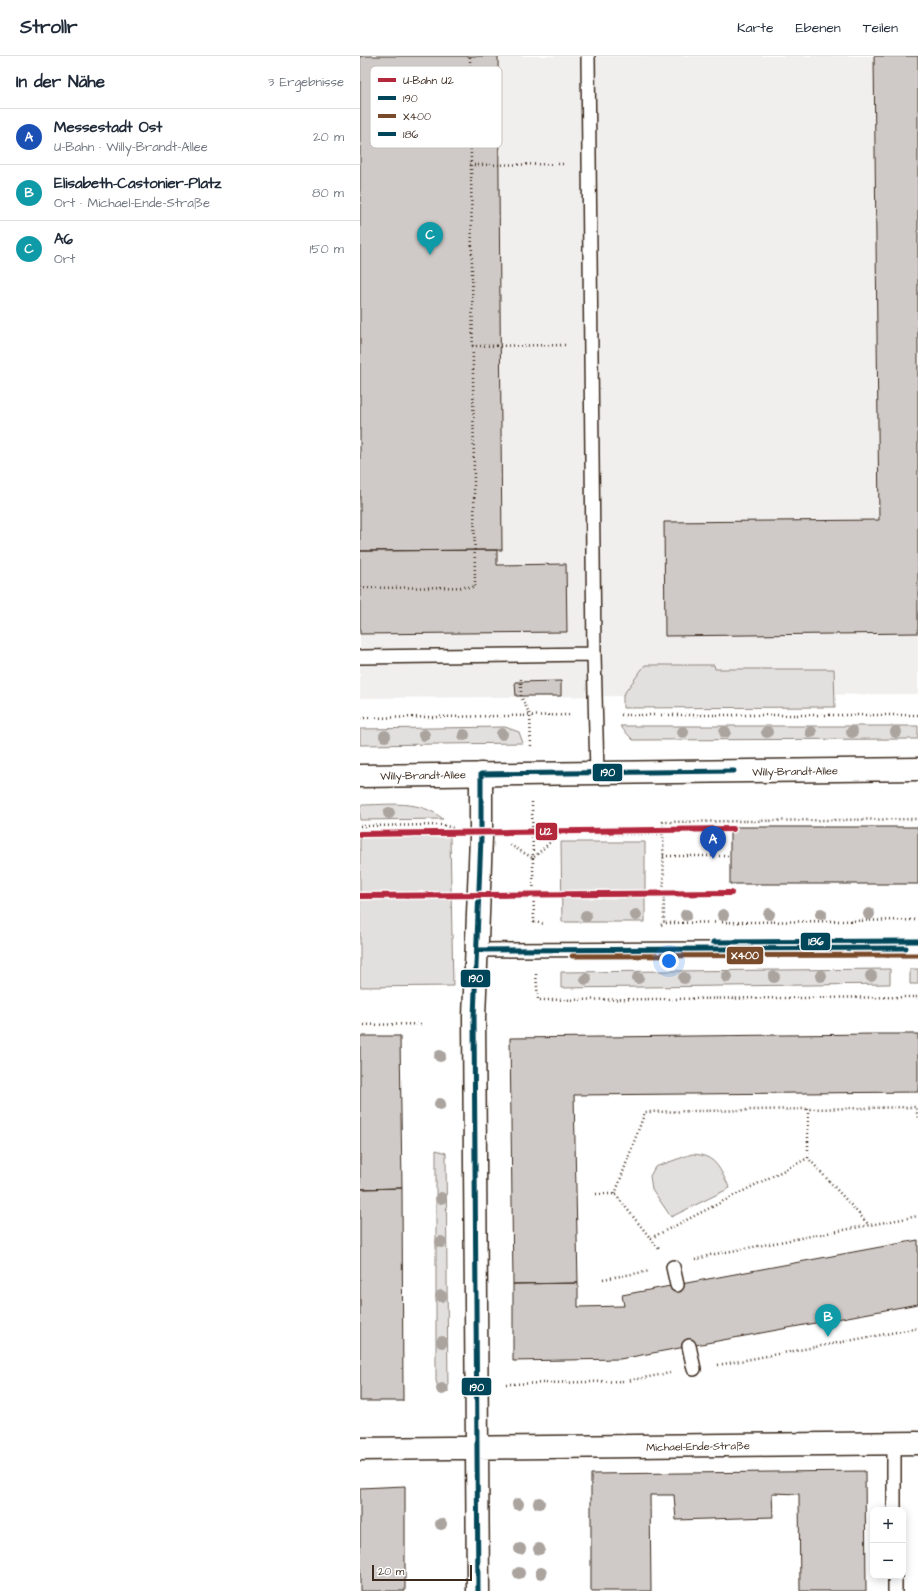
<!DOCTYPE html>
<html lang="de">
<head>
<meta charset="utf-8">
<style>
  :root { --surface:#fff; --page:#f2f2f3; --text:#1f2937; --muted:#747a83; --line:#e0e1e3; --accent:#c8321e }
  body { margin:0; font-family:"Architects Daughter",sans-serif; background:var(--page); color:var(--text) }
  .controls { position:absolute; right:12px; bottom:12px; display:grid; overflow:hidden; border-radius:8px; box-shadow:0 2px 10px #0003 }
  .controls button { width:36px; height:36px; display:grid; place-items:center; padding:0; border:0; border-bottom:1px solid var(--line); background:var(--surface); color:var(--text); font:20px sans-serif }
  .scale { position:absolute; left:12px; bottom:10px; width:100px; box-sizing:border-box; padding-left:4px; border:2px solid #3b2a1e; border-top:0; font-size:11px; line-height:14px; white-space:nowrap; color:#3b2a1e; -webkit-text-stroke:3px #fff; paint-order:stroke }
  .you { position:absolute; left:309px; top:905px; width:14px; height:14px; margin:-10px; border:3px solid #fff; border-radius:50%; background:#1a73e8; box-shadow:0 0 0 6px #1a73e833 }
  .badge { display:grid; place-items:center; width:26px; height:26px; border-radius:50%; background:var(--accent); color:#fff; font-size:13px; font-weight:700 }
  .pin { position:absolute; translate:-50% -33px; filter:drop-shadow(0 1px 2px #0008) }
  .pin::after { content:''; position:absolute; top:21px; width:14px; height:12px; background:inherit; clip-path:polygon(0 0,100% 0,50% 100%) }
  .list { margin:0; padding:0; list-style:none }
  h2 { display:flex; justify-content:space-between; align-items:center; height:52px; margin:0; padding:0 16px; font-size:17px }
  h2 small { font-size:13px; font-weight:400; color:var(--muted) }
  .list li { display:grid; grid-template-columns:26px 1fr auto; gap:12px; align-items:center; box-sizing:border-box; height:56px; padding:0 16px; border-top:1px solid var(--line) }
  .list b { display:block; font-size:15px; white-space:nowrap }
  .list p { margin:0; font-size:13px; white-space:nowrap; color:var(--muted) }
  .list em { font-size:13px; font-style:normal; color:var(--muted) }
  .map { position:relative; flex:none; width:558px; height:1535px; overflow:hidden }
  header { display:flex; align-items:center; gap:24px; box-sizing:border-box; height:56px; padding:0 20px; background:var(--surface); border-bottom:1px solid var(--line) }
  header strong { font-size:19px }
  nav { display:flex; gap:22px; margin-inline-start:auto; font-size:14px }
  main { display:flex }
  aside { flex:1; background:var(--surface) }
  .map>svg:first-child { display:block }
  .built { fill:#f1efee }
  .green { fill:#e2e0de; stroke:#8e857e }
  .building { fill:#cfcac7; stroke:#3b2a1e }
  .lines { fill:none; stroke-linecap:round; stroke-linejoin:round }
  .service-casing { stroke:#3b2a1e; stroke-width:16 }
  .minor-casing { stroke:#3b2a1e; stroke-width:25 }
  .secondary-casing { stroke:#3b2a1e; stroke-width:25 }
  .path { stroke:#3b2a1e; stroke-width:2.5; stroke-dasharray:1 3; stroke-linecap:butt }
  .service { stroke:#fff; stroke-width:13 }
  .minor { stroke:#fff; stroke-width:22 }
  .secondary { stroke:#fff; stroke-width:22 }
  .bus-1-casing { stroke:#fff; stroke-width:8 }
  .bus-2-casing { stroke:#fff; stroke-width:8 }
  .bus-3-casing { stroke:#fff; stroke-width:8 }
  .bus-1 { stroke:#00465a; stroke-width:5 }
  .bus-2 { stroke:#7a4b2a; stroke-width:5 }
  .bus-3 { stroke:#00465a; stroke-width:5 }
  .metro-1-casing { stroke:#fff; stroke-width:9 }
  .metro-1 { stroke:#b4283c; stroke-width:6 }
  .tree { fill:#aaa39e }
  .labels { text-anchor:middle; stroke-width:3.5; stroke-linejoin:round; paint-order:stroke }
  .street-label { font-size:11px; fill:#3b2a1e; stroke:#fff }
  .key { fill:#fff; stroke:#c4bfbc; stroke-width:1 }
  .key-label { font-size:11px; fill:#3b2a1e }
  .line-badge { stroke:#fff; stroke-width:1.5 }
  .badge-label { font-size:11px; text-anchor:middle; font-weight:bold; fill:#fff }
</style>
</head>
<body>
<header>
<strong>Strollr</strong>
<nav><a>Karte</a><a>Ebenen</a><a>Teilen</a></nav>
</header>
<main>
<aside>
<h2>In der Nähe<small>3 Ergebnisse</small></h2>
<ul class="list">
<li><span class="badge" style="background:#1a4fb4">A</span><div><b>Messestadt Ost</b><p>U-Bahn · Willy-Brandt-Allee</p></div><em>20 m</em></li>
<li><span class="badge" style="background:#0f9aa8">B</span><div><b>Elisabeth-Castonier-Platz</b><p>Ort · Michael-Ende-Straße</p></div><em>80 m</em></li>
<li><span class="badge" style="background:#0f9aa8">C</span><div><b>A6</b><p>Ort</p></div><em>150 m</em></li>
</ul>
</aside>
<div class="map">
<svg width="558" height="1535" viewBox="0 0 558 1535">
  <rect width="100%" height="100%" fill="#fff"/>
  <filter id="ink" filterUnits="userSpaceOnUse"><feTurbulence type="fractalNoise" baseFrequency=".025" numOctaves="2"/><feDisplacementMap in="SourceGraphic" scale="8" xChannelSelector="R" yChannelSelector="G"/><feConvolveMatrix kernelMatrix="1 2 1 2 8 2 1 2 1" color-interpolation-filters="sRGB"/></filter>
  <g filter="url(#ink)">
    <!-- built -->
    <path class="built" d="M0 0H558V638L0 642Z"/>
    <!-- green -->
    <path class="green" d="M285 609H354L355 613H474L475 651 263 652V639Z
      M260 670H558V683L273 684Z
      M145 671 159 676 163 687 0 689V673Z
      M0 749C29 749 60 743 83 763L0 764Z
      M0 777H68L90 781 93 930 0 931Z
      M201 786H285V866H202Z
      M530 913V928L201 932V916Z
      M550 913H558V928H550Z
      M76 1094 86 1097 88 1336 78 1331 76 1325Z
      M332 1098C357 1099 359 1113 370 1132L311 1161 292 1133 290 1120 295 1111Z"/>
    <!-- building -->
    <path class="building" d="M0 0H138L142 494 0 495Z
      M514 0H558V577L305 580 304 466 519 464Z
      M137 494V509L206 508 207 576 0 578V495Z
      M201 625V640H156L155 626Z
      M370 771H558V828H370Z
      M516 978H558V1036L214 1039 218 1227 153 1228 150 982Z
      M0 980H40L42 1132 0 1133Z
      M42 1132 43 1345H0V1133Z
      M558 1184V1248L260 1303 153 1305V1228L218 1227V1251L264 1250 262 1239Z
      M505 1415 506 1535H440L439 1438 412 1437 413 1461 316 1464 314 1439H290L291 1535H231V1418Z
      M45 1430V1535H0V1432Z"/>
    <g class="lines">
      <!-- service casing -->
      <g class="service-casing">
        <path id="service" d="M228 0 234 598 237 717
          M0 601 234 598
          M118 894 558 892
          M313 1211 317 1229
          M329 1290 334 1313
          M534 1388V1454
          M535 1520V1535"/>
      </g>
      <!-- minor casing -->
      <g class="minor-casing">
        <path id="minor" d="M0 1393 558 1387
          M118 1535 114 961 121 781V718"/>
      </g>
      <!-- secondary casing -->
      <g class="secondary-casing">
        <path id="secondary" d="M0 720 558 713"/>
      </g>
      <!-- path -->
      <path class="path" d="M110 109 206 108
        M112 290 208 289
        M0 532 115 531 110 0
        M161 623V640L170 659 171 690
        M261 659H558
        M0 662 212 659
        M172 746 174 869
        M0 770 83 769 93 772
        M150 789 173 802 199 778H303
        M303 800H370
        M174 866 185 868
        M306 867 558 864
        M301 869 304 867 303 766 558 763
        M176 918 178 944 558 941
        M0 969 62 968
        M448 1053V1102L509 1169
        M236 1138H255L299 1193
        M255 1138 285 1056 556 1051 558 1063
        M291 1182 448 1102
        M335 1204 350 1199 558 1160
        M243 1223 290 1215
        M358 1309 558 1272
        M146 1328 267 1325 310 1317"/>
      <!-- service -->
      <use href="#service" class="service"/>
      <!-- minor -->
      <use href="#minor" class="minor"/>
      <!-- secondary -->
      <use href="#secondary" class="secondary"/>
      <!-- bus-1 casing -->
      <g class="bus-1-casing">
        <path id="bus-1" d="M121 718 374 715
          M118 894 546 892
          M118 1535 114 961 121 781V718"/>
      </g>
      <!-- bus-2 casing -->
      <g class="bus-2-casing">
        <path id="bus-2" d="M212 900 558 899"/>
      </g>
      <!-- bus-3 casing -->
      <g class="bus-3-casing">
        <path id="bus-3" d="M353 886 558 885"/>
      </g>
      <!-- bus-1 -->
      <use href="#bus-1" class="bus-1"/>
      <!-- bus-2 -->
      <use href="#bus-2" class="bus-2"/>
      <!-- bus-3 -->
      <use href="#bus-3" class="bus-3"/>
      <!-- metro-1 casing -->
      <g class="metro-1-casing">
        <path id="metro-1" d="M0 778 373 773
          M0 840 371 837"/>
      </g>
      <!-- metro-1 -->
      <use href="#metro-1" class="metro-1"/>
    </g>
    <!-- trees -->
    <g class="tree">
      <circle cx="323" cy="676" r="6"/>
      <circle cx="365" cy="676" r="6"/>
      <circle cx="407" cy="676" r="6"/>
      <circle cx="451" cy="676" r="6"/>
      <circle cx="492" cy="676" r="6"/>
      <circle cx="536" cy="676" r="6"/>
      <circle cx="142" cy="678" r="6"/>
      <circle cx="64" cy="679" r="6"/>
      <circle cx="104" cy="679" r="6"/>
      <circle cx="25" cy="680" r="6"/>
      <circle cx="29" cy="757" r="6"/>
      <circle cx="409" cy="858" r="6"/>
      <circle cx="461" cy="858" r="6"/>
      <circle cx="509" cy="858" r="6"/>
      <circle cx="276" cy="859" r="6"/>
      <circle cx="326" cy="859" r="6"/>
      <circle cx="363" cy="859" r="6"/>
      <circle cx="226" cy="860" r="6"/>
      <circle cx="461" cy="920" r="6"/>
      <circle cx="511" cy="920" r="6"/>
      <circle cx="367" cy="921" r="6"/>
      <circle cx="414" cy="921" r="6"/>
      <circle cx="278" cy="922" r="6"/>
      <circle cx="324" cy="922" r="6"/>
      <circle cx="226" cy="923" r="6"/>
      <circle cx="80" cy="1000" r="6"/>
      <circle cx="80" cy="1048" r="6"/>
      <circle cx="81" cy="1142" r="6"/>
      <circle cx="81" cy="1186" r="6"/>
      <circle cx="81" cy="1240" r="6"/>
      <circle cx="82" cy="1286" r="6"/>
      <circle cx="82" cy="1333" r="6"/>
      <circle cx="179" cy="1447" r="6"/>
      <circle cx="158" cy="1448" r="6"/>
      <circle cx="81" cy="1468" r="6"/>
      <circle cx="160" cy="1493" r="6"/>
      <circle cx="179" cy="1493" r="6"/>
      <circle cx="159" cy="1517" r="6"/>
      <circle cx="181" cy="1517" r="6"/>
    </g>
  </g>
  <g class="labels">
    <!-- street labels -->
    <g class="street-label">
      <text transform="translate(435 715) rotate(-1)" y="4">Willy-Brandt-Allee</text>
      <text transform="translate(63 719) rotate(-1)" y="4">Willy-Brandt-Allee</text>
      <text transform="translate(338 1390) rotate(-1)" y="4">Michael-Ende-Straße</text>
    </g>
  </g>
  <!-- legend -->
  <rect x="10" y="10" width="132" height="82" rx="6" class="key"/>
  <rect x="18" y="22" width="18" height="4" fill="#b4283c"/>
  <rect x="18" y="40" width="18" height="4" fill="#00465a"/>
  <rect x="18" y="58" width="18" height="4" fill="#7a4b2a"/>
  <rect x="18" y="76" width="18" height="4" fill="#00465a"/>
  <g class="key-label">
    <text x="43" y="28">U-Bahn U2</text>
    <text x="43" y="46">190</text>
    <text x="43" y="64">X400</text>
    <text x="43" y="82">186</text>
  </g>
  <g class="line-badge">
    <rect x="232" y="707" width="31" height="19" rx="4" fill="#00465a"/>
    <rect x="175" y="766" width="23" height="19" rx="4" fill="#b4283c"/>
    <rect x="440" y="876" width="31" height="19" rx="4" fill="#00465a"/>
    <rect x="366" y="890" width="38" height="19" rx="4" fill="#7a4b2a"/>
    <rect x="100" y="913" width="31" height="19" rx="4" fill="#00465a"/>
    <rect x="101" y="1321" width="31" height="19" rx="4" fill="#00465a"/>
  </g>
  <g class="badge-label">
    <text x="248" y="720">190</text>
    <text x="186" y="779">U2</text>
    <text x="456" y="889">186</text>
    <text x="385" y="903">X400</text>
    <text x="116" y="926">190</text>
    <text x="117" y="1335">190</text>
  </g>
</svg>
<div class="controls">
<button>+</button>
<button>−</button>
</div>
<div class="scale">20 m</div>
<div class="you"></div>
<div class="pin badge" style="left:353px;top:803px;background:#1a4fb4">A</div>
<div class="pin badge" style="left:468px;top:1281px;background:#0f9aa8">B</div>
<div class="pin badge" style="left:70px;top:199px;background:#0f9aa8">C</div>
</div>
</main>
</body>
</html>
